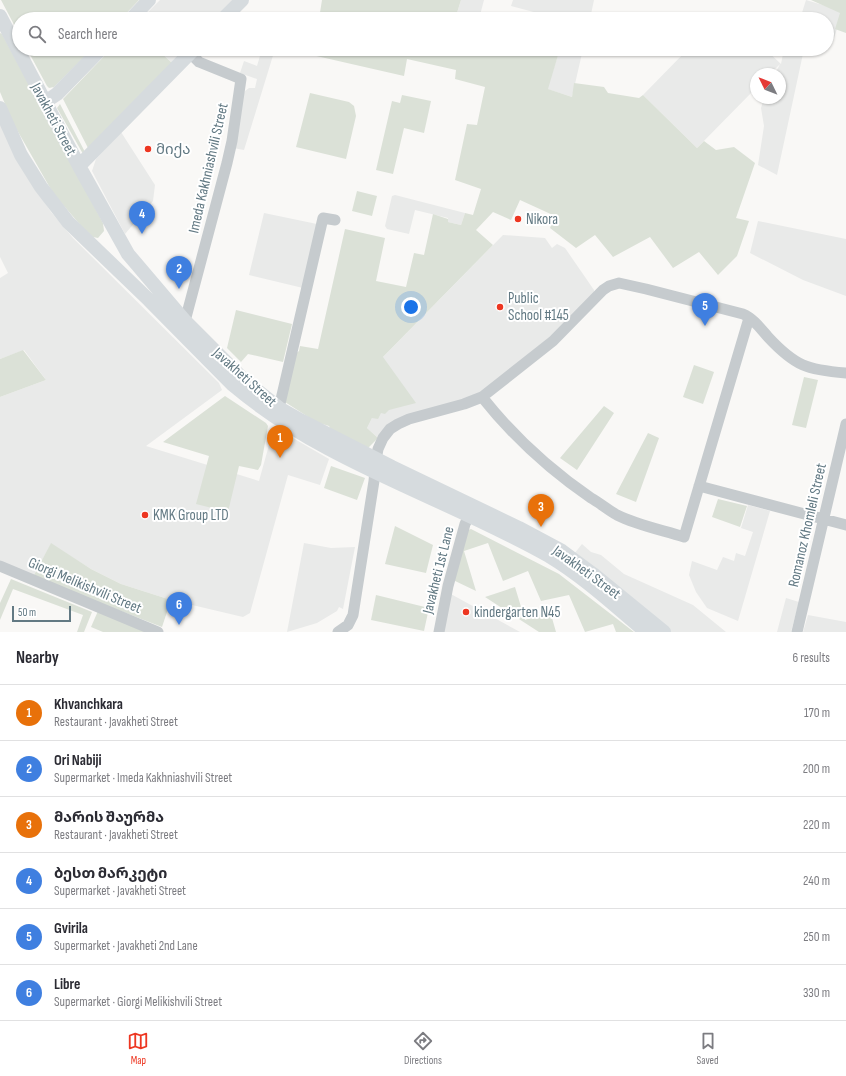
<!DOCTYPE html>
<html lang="en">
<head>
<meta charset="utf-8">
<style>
  :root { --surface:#fff; --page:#f2f2f3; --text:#2b2b33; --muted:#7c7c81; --line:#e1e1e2; --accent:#ed3621 }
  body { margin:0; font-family:"Sofia Sans Condensed","Noto Sans Georgian",sans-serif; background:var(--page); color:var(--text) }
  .compass { position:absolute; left:750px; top:68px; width:36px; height:36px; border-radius:50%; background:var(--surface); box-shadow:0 1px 3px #0004; rotate:313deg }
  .scale { position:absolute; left:12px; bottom:10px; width:59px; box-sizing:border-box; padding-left:4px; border:2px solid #627983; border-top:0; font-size:11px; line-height:14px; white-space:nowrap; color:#627983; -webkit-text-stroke:3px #fff; paint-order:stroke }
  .you { position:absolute; left:411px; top:307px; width:14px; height:14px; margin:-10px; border:3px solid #fff; border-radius:50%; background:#1a73e8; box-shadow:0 0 0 6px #1a73e833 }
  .badge { display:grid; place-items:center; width:26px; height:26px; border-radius:50%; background:var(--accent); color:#fff; font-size:13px; font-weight:700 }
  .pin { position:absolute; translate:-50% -33px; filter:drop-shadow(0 1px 2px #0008) }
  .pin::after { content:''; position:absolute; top:21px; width:14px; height:12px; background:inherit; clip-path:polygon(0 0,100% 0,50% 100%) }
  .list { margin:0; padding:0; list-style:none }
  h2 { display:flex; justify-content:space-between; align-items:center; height:52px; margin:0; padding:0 16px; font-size:17px }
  h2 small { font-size:13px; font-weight:400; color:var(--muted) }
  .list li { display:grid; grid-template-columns:26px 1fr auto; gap:12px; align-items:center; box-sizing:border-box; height:56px; padding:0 16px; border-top:1px solid var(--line) }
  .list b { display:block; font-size:15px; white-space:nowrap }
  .list p { margin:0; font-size:13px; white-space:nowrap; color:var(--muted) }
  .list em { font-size:13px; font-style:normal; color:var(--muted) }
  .icon { flex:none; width:22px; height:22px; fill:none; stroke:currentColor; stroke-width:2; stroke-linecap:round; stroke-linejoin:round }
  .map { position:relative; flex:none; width:846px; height:632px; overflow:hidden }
  .search { position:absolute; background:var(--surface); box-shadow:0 1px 3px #0004; left:12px; right:12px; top:12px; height:44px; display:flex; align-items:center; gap:10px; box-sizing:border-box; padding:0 14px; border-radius:22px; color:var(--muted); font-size:15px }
  .sheet { height:388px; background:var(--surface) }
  nav { display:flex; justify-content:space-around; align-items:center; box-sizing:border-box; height:56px; border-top:1px solid var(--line); background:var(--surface); font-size:11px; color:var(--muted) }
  nav a { display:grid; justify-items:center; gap:2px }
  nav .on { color:var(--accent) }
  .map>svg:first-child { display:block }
  .built { fill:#e9eae9 }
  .green { fill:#dbe1d7 }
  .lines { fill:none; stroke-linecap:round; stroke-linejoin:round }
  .minor { stroke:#c6cbce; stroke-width:11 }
  .major { stroke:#d6dbde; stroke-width:14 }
  .poi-dot { fill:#ed3621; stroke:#fff; stroke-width:1.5 }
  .labels { text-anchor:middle; stroke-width:4; stroke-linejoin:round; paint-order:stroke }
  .street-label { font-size:15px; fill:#627983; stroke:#fff }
  .poi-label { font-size:15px; fill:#627983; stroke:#fff; text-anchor:start }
</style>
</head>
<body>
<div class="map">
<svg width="846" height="632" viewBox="0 0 846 632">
  <rect width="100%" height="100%" fill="#f9f8f6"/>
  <!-- built -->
  <path class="built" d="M160 0H234L215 19H141Z
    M461 0H484L479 19H467L456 16Z
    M513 0H594L590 19H560L511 6Z
    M806 0 843 11 834 38 827 36V19H800Z
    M157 49H186L172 63Z
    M262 49H275L244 150 233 148 243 95 245 91 249 88H255L257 79 240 73 244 61 257 66Z
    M551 49H583L572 97 547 89 559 52Z
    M688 49H765L781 64 784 49H804L777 175 758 165 764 126 761 108 764 98H780V74H775L780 64 770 74H756V88L697 148 643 95Z
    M0 120 24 171 51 212 73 238 219 383 222 390 146 446 259 481 274 427 329 459 320 485 288 475 250 613 243 617 171 600 121 584 91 569 51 544 33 577 0 563V397L46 380 24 350 0 359V278L8 273 0 257Z
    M121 132 155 185 153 201 125 234 92 171 96 159Z
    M395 195 465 213 461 225 448 222V218L415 210 409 234 387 229 385 226 392 196Z
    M264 213 317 224 303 288 249 275Z
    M758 221 846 239V296L803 280 750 253Z
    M503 235 545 238 552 248 557 244 565 248 594 290V294L550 337 485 389 472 397 378 438 367 428 372 418 383 357Z
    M748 505 770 511 738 621 707 608 696 592 689 575 692 561 717 570 723 557 734 561 736 553 745 556 753 532 741 528Z
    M304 543 331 548 355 547 343 609 339 607 337 611 317 623 287 632Z
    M582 544 591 552 601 555 624 574 693 605 726 632H668L574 554Z
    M449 593 520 632H443Z
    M786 598 799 602 791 632H777Z
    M808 615 846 622V632H803Z"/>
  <!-- green -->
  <path class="green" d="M1 0H139L121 19H19V34Z
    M322 0H461L456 16 467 19H319Z
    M811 0H846V33L835 29 840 13Z
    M0 33 2 34 103 223 104 231 98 238 93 237 82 227 53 193 13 123 0 92Z
    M27 49H92L54 87 49 88 47 86Z
    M111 49H157L172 63 88 148 63 99Z
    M313 49H551L559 52 548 89 572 97 574 83 604 87 608 93 639 98 643 95 697 148 704 141 716 150 734 147 755 163 736 218 749 221 737 256 718 275 699 252 673 268 650 237 613 257 595 235 576 248 550 228 555 216 520 200 511 220 493 212 476 230 493 245 383 357 416 403 389 410 385 414 381 413 378 419 372 418 367 428 378 438 368 448 331 430 329 426 316 422 285 402 295 354 299 351 300 346 318 349 345 229 385 238 376 281 406 287 414 253 424 255 433 214 448 219V222L461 225 465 213 473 215 481 189 455 180 467 124 477 125 485 87 455 79 456 70 407 59 404 76 312 55Z
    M310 93 349 102 354 106 356 116 346 159 296 147Z
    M402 95 431 101 424 133 404 128 393 174 376 170 392 101 400 103Z
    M60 104 85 152 83 154 57 108Z
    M357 191 377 196 372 216 352 211Z
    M236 310 292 324 283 362 248 354 241 362 227 348Z
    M23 350 46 380 0 397V359Z
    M694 365 714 372 703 404 683 397Z
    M804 377 818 380 806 428 792 425Z
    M225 396 266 423 268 426 261 465 258 470 239 466 228 512 196 504 209 456 163 442Z
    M604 406 614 413 577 470 560 458Z
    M648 433 659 438 636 502 616 494Z
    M331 466 365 478 357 500 324 488Z
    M718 499 747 506 740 527 712 517Z
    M395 526 433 545 426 573 385 564Z
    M471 529 559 574 634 632H616L613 624 585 632 569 595 541 601 528 571 503 581 488 543 464 551 476 591 453 580 468 530Z
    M51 543 91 569 121 584 171 600 162 627 33 577Z
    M11 579 92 612 84 632H77L83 615 13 589 0 620V603Z
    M515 587 525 620 550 611 556 632H539L485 597Z
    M376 595 429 608 424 631 371 620Z
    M98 611 145 632H103L91 627Z"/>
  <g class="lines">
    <!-- minor -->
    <path class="minor" d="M185 321 227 163 232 141 241 79 199 62 190 53
      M482 397C513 436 550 470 591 498 600 503 608 510 617 515 637 525 662 530 684 537L749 318
      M279 408 323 218 335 220
      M699 486 846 525
      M0 566 158 632
      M338 632 348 625 353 615 374 481 376 460 378 449 383 438 390 429 398 424 409 419 464 404 482 397 553 341 603 290 609 286 619 283 646 289 743 314C753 318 761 329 768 337 795 366 807 370 846 373
      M439 632 448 586 465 524 469 516
      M797 632 846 424"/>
    <!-- major -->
    <path class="major" d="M0 16 79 166 128 254 185 321 244 380 279 408 302 421 392 467 519 528 562 551 593 574 664 632
      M131 19 149 0
      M223 19 242 0
      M45 102 57 94 101 49
      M0 108 21 155 41 187 68 222 149 300 233 385C325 463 445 497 549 556 584 577 615 606 646 632
      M79 166 194 49"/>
  </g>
  <!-- markers -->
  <g class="poi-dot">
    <circle cx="148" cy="149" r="4"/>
    <circle cx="518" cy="219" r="4"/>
    <circle cx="500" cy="307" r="4"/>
    <circle cx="145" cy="515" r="4"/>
    <circle cx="466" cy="612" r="4"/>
  </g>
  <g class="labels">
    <!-- street labels -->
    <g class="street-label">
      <text transform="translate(54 119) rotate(62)" y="5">Javakheti Street</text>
      <text transform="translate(208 168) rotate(-77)" y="5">Imeda Kakhniashvili Street</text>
      <text transform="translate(245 377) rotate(42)" y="5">Javakheti Street</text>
      <text transform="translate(807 525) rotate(-77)" y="5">Romanoz Khomleli Street</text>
      <text transform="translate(438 570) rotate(-76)" y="5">Javakheti 1st Lane</text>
      <text transform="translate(587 572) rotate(36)" y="5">Javakheti Street</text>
      <text transform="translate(85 585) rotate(23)" y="5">Giorgi Melikishvili Street</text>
    </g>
    <!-- poi labels -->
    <g class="poi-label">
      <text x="156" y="154">მიქა</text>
      <text x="526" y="224">Nikora</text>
      <text x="508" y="303">Public<tspan x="508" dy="17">School #145</tspan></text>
      <text x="153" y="520">KMK Group LTD</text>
      <text x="474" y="617">kindergarten N45</text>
    </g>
  </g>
</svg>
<svg class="compass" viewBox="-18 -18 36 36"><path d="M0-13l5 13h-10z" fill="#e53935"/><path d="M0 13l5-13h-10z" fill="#7c7c81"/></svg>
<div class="scale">50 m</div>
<div class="you"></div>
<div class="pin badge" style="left:280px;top:458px;background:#e8710a">1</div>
<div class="pin badge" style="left:179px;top:289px;background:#3f7fe0">2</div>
<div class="pin badge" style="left:541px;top:527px;background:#e8710a">3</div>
<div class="pin badge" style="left:142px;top:234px;background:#3f7fe0">4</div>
<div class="pin badge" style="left:705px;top:326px;background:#3f7fe0">5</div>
<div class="pin badge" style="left:179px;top:625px;background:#3f7fe0">6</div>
<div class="search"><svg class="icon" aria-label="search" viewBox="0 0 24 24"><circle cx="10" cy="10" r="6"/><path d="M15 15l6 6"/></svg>Search here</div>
</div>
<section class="sheet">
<h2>Nearby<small>6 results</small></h2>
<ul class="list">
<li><span class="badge" style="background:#e8710a">1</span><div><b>Khvanchkara</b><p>Restaurant · Javakheti Street</p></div><em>170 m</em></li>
<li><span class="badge" style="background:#3f7fe0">2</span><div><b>Ori Nabiji</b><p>Supermarket · Imeda Kakhniashvili Street</p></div><em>200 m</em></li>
<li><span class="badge" style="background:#e8710a">3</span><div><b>მარის შაურმა</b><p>Restaurant · Javakheti Street</p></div><em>220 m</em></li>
<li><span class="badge" style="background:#3f7fe0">4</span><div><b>ბესთ მარკეტი</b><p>Supermarket · Javakheti Street</p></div><em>240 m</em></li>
<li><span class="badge" style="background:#3f7fe0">5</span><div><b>Gvirila</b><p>Supermarket · Javakheti 2nd Lane</p></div><em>250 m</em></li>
<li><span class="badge" style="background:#3f7fe0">6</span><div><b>Libre</b><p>Supermarket · Giorgi Melikishvili Street</p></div><em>330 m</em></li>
</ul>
</section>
<nav>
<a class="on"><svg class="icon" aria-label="map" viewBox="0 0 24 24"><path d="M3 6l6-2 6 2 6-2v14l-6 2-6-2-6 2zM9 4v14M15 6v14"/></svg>Map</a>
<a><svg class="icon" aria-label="directions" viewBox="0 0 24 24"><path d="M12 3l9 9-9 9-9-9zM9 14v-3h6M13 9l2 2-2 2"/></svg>Directions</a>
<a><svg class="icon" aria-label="saved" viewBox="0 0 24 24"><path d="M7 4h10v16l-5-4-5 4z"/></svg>Saved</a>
</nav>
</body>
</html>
